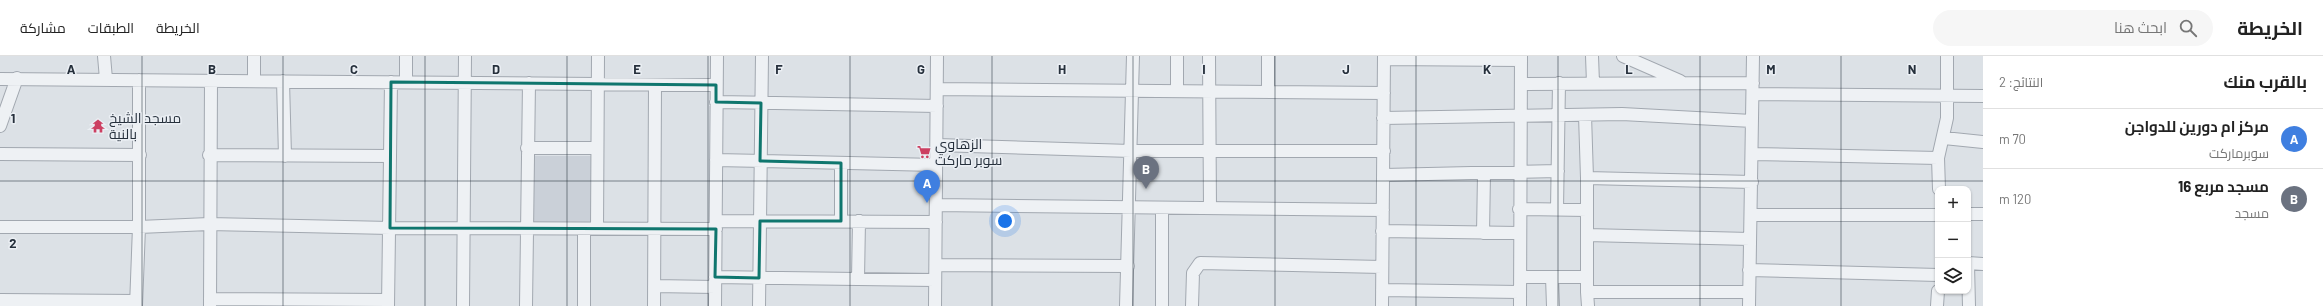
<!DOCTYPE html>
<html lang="ar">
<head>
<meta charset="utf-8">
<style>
  :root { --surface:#fff; --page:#f6f6f6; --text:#222; --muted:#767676; --line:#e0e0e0; --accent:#d93025 }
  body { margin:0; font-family:Barlow,Cairo,sans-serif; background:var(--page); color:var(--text); direction:rtl }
  .controls { position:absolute; right:12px; bottom:12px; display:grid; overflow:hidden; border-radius:8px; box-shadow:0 1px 3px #0004 }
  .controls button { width:36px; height:36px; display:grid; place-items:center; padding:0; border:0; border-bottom:1px solid var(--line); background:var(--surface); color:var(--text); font:20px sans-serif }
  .you { position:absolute; left:1005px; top:165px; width:14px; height:14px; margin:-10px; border:3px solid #fff; border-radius:50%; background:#1a73e8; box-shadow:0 0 0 6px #1a73e833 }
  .badge { display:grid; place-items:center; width:26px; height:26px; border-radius:50%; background:var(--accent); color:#fff; font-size:13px; font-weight:700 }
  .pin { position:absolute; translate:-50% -33px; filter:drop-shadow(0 1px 2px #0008) }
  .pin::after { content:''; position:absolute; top:21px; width:14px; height:12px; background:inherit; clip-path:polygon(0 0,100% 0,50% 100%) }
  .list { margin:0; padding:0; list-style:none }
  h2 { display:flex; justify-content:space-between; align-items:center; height:52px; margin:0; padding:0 16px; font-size:17px }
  h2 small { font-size:13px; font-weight:400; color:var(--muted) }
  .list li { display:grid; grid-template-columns:26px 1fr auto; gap:12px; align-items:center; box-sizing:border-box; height:60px; padding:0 16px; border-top:1px solid var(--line) }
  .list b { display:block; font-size:15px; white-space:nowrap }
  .list p { margin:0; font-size:13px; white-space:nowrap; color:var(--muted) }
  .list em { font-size:13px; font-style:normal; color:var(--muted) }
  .icon { flex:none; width:22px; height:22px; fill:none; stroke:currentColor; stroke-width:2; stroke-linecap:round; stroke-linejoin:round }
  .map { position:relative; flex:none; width:1983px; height:250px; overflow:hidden; direction:ltr }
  header { display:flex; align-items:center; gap:24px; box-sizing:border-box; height:56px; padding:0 20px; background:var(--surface); border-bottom:1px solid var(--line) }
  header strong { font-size:19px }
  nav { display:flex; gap:22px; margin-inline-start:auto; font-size:14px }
  .search { width:280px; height:36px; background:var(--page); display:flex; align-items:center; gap:10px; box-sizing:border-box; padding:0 14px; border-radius:22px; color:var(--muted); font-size:15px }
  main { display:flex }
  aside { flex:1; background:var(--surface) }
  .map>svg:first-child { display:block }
  .built { fill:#cad0d8 }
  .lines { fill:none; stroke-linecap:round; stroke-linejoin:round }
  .minor-casing { stroke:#a2a8b0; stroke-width:14 }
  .minor { stroke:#eef1f4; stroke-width:12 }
  .marked { fill:none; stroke:#0f766e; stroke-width:3; stroke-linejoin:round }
  .grid { fill:none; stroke:#26303c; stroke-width:1; stroke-opacity:0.55 }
  .labels { text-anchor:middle; stroke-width:3; stroke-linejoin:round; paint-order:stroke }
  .poi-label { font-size:14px; fill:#26303c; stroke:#ebeff4; text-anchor:start }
  .grid-label { font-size:13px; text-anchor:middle; font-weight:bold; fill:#26303c; stroke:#ebeff4; stroke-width:3; stroke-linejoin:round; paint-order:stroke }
</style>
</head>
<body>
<header>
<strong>الخريطة</strong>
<div class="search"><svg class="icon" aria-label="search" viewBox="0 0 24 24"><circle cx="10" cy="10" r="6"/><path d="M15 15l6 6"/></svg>ابحث هنا</div>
<nav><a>الخريطة</a><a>الطبقات</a><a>مشاركة</a></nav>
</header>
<main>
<aside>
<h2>بالقرب منك<small>النتائج: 2</small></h2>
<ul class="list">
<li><span class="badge" style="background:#3f7fe0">A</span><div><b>مركز ام دورين للدواجن</b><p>سوبرماركت</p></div><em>70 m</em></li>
<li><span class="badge" style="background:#6b7280">B</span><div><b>مسجد مربع 16</b><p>مسجد</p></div><em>120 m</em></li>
</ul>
</aside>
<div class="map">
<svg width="1983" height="250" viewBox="0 0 1983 250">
  <rect width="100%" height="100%" fill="#dce1e6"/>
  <!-- built -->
  <path class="built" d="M533 100H593L592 167H532Z"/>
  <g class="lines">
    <!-- minor casing -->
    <g class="minor-casing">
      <path id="minor" d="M104 0 106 23
        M254 0V25
        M406 0V26
        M1209 0 1210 152
        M1268 0V36
        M1592 0 1593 27
        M1623 0 1680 25
        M1384 3 1521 4
        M0 23 716 29
        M283 25 285 100
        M1521 28 1753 27
        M937 33 1384 37
        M1177 35V0
        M1753 38 1983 40
        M716 46 937 50
        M1585 59 1587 122
        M1383 62 1622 58 1752 65
        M0 70 17 22
        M1944 82 1983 86
        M937 89 1131 95H1384
        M527 92H597
        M0 98 140 99
        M1752 98 1938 102
        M209 99 390 100
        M716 104 936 109
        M841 107V165
        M1384 119 1558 115
        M1939 133 1938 102 1947 62V0
        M936 149 1383 154
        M1162 152V250
        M1519 153 1587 154
        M1557 153 1559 27
        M1968 158H1983
        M1751 159H1938
        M716 165 936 166
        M0 171H139L209 168 390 172 716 173
        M597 173 598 0
        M1382 175 1519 177
        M1483 177 1484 118
        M1587 179 1750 183
        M1968 207 1983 208
        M936 209 1128 210
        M1968 209 1969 250
        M1749 214 1938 219
        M715 221 935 224
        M1520 221H1587
        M1552 221 1553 250
        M858 223 859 165
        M654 230 715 231
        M1382 234 1519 236
        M1587 236V122L1752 126
        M210 243 388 244
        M0 244 136 245
        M136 250 139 171V24
        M210 250 211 24
        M388 250 391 26
        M463 250 465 0
        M526 250 529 27
        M584 250V173
        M654 250 655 29
        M715 250 717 0
        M759 250 762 0
        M935 250 937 0
        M1126 250 1133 0
        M1192 250 1193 217 1200 207 1382 211
        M1382 250 1384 0
        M1520 250 1521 0
        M1588 250 1587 236H1748
        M1749 250 1753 0
        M1937 250 1938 235"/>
    </g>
    <!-- minor -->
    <use href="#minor" class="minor"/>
  </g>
  <!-- marked area -->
  <path class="marked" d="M391 26 716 29V46L761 47 760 105 841 107V165H760L759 222 715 221 716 173 390 172Z"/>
  <!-- grid -->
  <path class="grid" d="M142 0V250M283 0V250M425 0V250M567 0V250M708 0V250M850 0V250M992 0V250M1133 0V250M1275 0V250M1416 0V250M1558 0V250M1700 0V250M1841 0V250M0 125H1983"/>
  <!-- icons -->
  <defs>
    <g id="temple-bare" transform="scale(1.08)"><path d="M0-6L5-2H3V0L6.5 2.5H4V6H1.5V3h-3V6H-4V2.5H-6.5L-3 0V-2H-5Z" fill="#cc4062" stroke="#ebeff4" stroke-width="2.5" paint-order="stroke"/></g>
    <g id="supermarket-bare" transform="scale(1.08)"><path d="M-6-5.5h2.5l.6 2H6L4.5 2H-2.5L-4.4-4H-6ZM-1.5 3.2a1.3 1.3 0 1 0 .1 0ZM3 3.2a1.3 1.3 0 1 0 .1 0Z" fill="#cc4062" stroke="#ebeff4" stroke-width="2.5" paint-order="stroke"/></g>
  </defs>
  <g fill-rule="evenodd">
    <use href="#temple-bare" x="98" y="70"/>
    <use href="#supermarket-bare" x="924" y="96"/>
  </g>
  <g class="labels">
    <!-- poi labels -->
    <g class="poi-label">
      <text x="109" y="67">مسجد الشيخ<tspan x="109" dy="16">بالنية</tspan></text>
      <text x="935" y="93">الزهاوي<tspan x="935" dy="16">سوبر ماركت</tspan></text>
    </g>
  </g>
  <g class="grid-label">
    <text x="71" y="18">A</text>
    <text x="212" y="18">B</text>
    <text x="354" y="18">C</text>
    <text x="496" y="18">D</text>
    <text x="637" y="18">E</text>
    <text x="779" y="18">F</text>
    <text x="921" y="18">G</text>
    <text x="1062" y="18">H</text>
    <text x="1204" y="18">I</text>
    <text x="1346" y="18">J</text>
    <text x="1487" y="18">K</text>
    <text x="1629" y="18">L</text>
    <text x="1771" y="18">M</text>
    <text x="1912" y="18">N</text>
    <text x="13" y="67">1</text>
    <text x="13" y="192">2</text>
  </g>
</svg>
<div class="controls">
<button>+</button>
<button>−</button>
<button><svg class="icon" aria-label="layers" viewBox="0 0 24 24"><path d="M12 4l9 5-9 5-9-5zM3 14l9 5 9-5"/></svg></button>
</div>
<div class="you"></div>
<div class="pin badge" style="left:927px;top:147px;background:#3f7fe0">A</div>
<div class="pin badge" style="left:1146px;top:133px;background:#6b7280">B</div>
</div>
</main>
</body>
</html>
